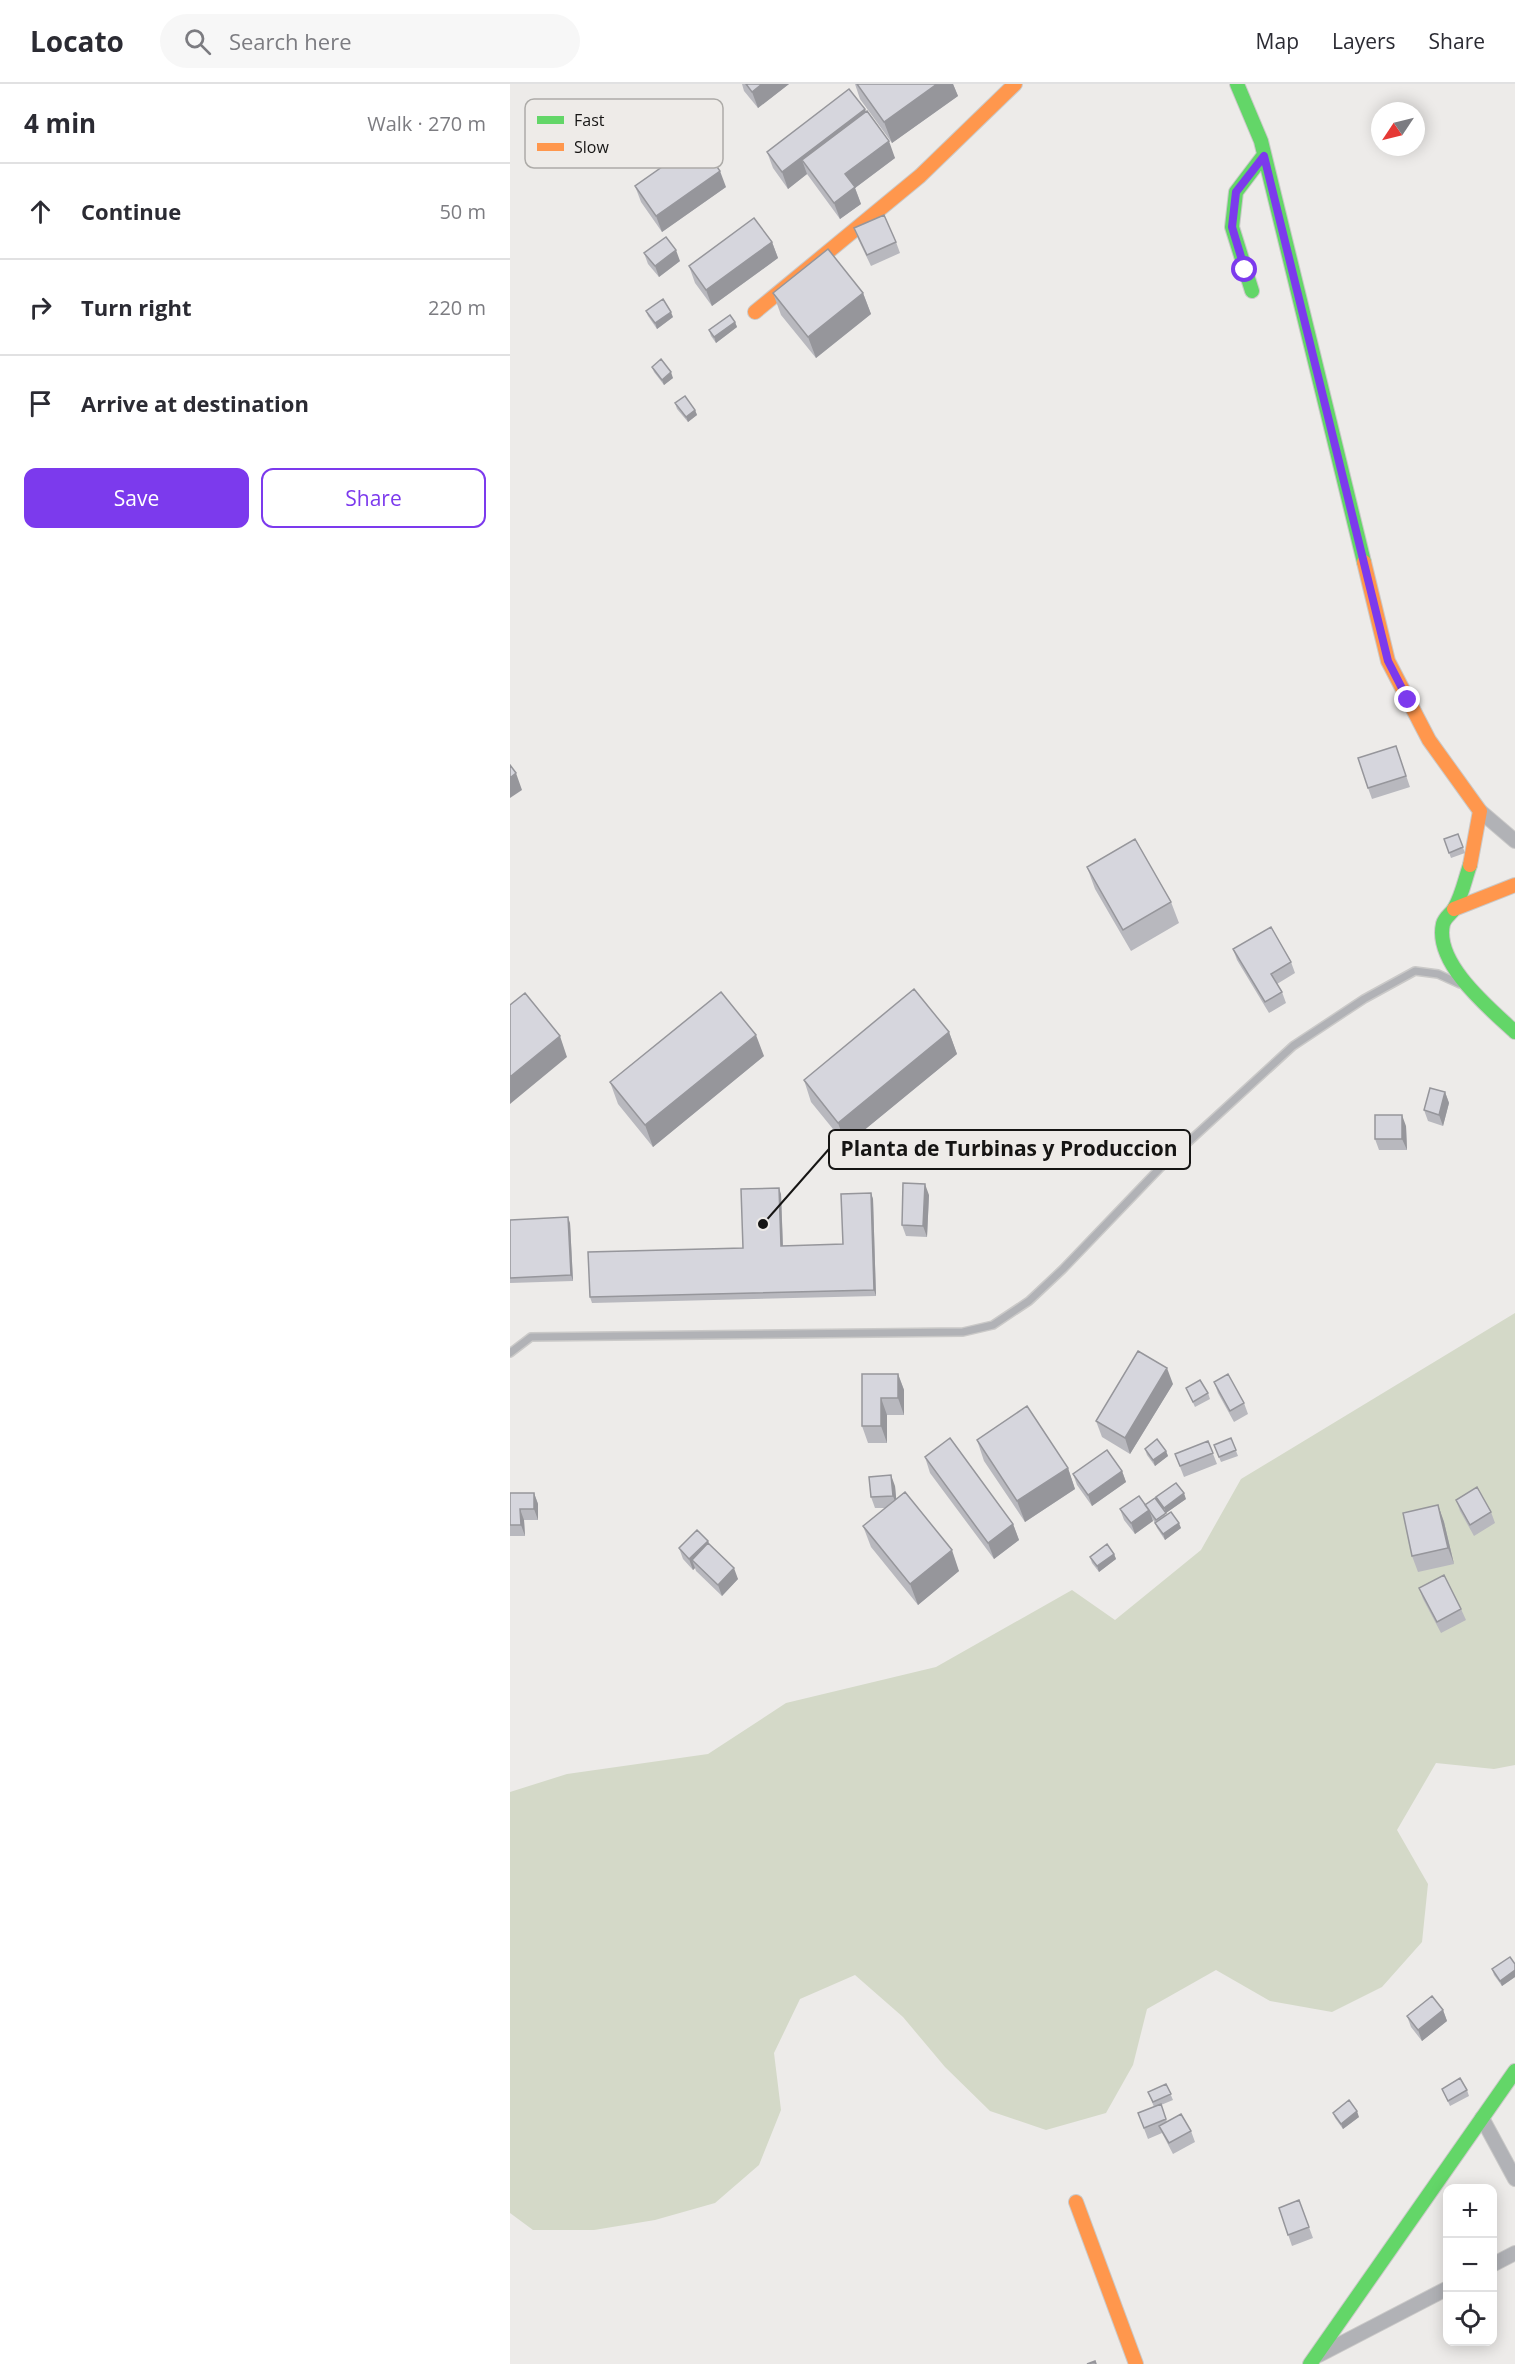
<!DOCTYPE html>
<html lang="en">
<head>
<meta charset="utf-8">
<style>
  :root { --surface:#fff; --page:#f7f7f7; --text:#2b2b33; --muted:#7c7c81; --line:#e1e1e2; --accent:#7c3aed }
  body { margin:0; font-family:"Open Sans",sans-serif; background:var(--page); color:var(--text) }
  .controls { position:absolute; right:18px; bottom:18px; display:grid; overflow:hidden; border-radius:12px; box-shadow:0 3px 15px #0003 }
  .controls button { width:54px; height:54px; display:grid; place-items:center; padding:0; border:0; border-bottom:2px solid var(--line); background:var(--surface); color:var(--text); font:30px sans-serif }
  .compass { position:absolute; left:861px; top:18px; width:54px; height:54px; border-radius:50%; background:var(--surface); box-shadow:0 3px 15px #0003; rotate:235deg }
  .stop { position:absolute; width:18px; height:18px; margin:-14px; border:4px solid #7c3aed; border-radius:50%; background:#fff }
  .stop.end { background:#7c3aed; border-color:#fff; box-shadow:0 2px 6px #0008 }
  .list { margin:0; padding:0; list-style:none }
  h2 { display:flex; justify-content:space-between; align-items:center; height:78px; margin:0; padding:0 24px; font-size:26px }
  h2 small { font-size:20px; font-weight:400; color:var(--muted) }
  .list li { display:grid; grid-template-columns:39px 1fr auto; gap:18px; align-items:center; box-sizing:border-box; height:96px; padding:0 24px; border-top:2px solid var(--line) }
  .list b { display:block; font-size:22px; white-space:nowrap }
  .list em { font-size:20px; font-style:normal; color:var(--muted) }
  .actions { display:flex; gap:12px; padding:18px 24px }
  .actions a { flex:1; padding:14px 0; border:2px solid var(--accent); border-radius:12px; text-align:center; font-size:21px; color:var(--accent) }
  .actions .main { background:var(--accent); color:#fff }
  .icon { flex:none; width:33px; height:33px; fill:none; stroke:currentColor; stroke-width:2; stroke-linecap:round; stroke-linejoin:round }
  .map { position:relative; flex:none; width:1005px; height:2280px; overflow:hidden }
  header { display:flex; align-items:center; gap:36px; box-sizing:border-box; height:84px; padding:0 30px; background:var(--surface); border-bottom:2px solid var(--line) }
  header strong { font-size:28px }
  nav { display:flex; gap:33px; margin-inline-start:auto; font-size:21px }
  .search { width:420px; height:54px; background:var(--page); display:flex; align-items:center; gap:15px; box-sizing:border-box; padding:0 21px; border-radius:33px; color:var(--muted); font-size:22px }
  main { display:flex }
  aside { flex:1; background:var(--surface) }
  .map>svg:first-child { display:block }
  .green { fill:#d4d9c8 }
  .lines { fill:none; stroke-linecap:round; stroke-linejoin:round }
  .lane-casing { stroke:#cac9c8; stroke-width:10 }
  .street-casing { stroke:#cac9c8; stroke-width:16 }
  .fast-casing { stroke:#cac9c8; stroke-width:16 }
  .slow-casing { stroke:#cac9c8; stroke-width:16 }
  .lane { stroke:#b1b2b6; stroke-width:7 }
  .street { stroke:#b1b2b6; stroke-width:14 }
  .fast { stroke:#63d668; stroke-width:14 }
  .slow { stroke:#ff974d; stroke-width:14 }
  .wall { fill:#b8b8be }
  .shaded-wall { fill:#96969b }
  .building { fill:#d6d6dd; stroke:#96969b; stroke-width:1.5 }
  .route { stroke:#7c3aed; stroke-width:8 }
  .key { fill:#eeebe8; stroke:#adaba8; stroke-width:1.5 }
  .key-label { font-size:16px; fill:#161514 }
  .leader { fill:none; stroke:#161514; stroke-width:2 }
  .callout-dot { fill:#161514; stroke:#eeebe8; stroke-width:2 }
  .callout { fill:#eeebe8; stroke:#161514; stroke-width:2 }
  .callout-label { font-size:21px; text-anchor:middle; font-weight:bold; fill:#161514 }
</style>
</head>
<body>
<header>
<strong>Locato</strong>
<div class="search"><svg class="icon" aria-label="search" viewBox="0 0 24 24"><circle cx="10" cy="10" r="6"/><path d="M15 15l6 6"/></svg>Search here</div>
<nav><a>Map</a><a>Layers</a><a>Share</a></nav>
</header>
<main>
<aside>
<h2>4 min<small>Walk · 270 m</small></h2>
<ul class="list">
<li><svg class="icon" aria-label="ahead" viewBox="0 0 24 24"><path d="M12 20V5M6 11l6-6 6 6"/></svg><div><b>Continue</b></div><em>50 m</em></li>
<li><svg class="icon" aria-label="right" viewBox="0 0 24 24"><path d="M7 20v-9h11M14 6l5 5-5 5"/></svg><div><b>Turn right</b></div><em>220 m</em></li>
<li><svg class="icon" aria-label="arrive" viewBox="0 0 24 24"><path d="M6 21V4h12l-3 4 3 4H6"/></svg><div><b>Arrive at destination</b></div></li>
</ul>
<div class="actions"><a class="main">Save</a><a>Share</a></div>
</aside>
<div class="map">
<svg width="1005" height="2280" viewBox="0 0 1005 2280">
  <rect width="100%" height="100%" fill="#edebe9"/>
  <!-- green -->
  <path class="green" d="M1005 1229V1681L984 1685 926 1679 887 1746 918 1800 912 1858 872 1903 822 1928 760 1917 706 1886 637 1925 623 1981 596 2029 536 2046 480 2027 435 1983 393 1933 345 1891 290 1915 264 1969 271 2026 249 2081 205 2119 145 2136 84 2146H23L0 2129V1708L57 1690 198 1670 276 1619 426 1583 562 1506 605 1536 691 1466 731 1395Z"/>
  <g class="lines">
    <!-- lane casing -->
    <g class="lane-casing">
      <path id="lane" d="M0 1269 21 1253 453 1248 483 1241 519 1217 553 1185 650 1084 783 962 854 915 905 887 928 890 950 900"/>
    </g>
    <!-- street casing -->
    <g class="street-casing">
      <path id="street" d="M970 727 1005 757
        M972 2034 1005 2095
        M982 2181 1005 2169
        M809 2271 938 2204"/>
    </g>
    <!-- fast casing -->
    <g class="fast-casing">
      <path id="fast" d="M727 0 751 57 854 478
        M742 207 722 143 726 108 754 71
        M960 781C955 795 952 812 944 825 941 830 935 833 933 840 924 879 979 924 1005 948
        M800 2280 1005 1987"/>
    </g>
    <!-- slow casing -->
    <g class="slow-casing">
      <path id="slow" d="M245 228 410 92 505 0
        M854 478 878 577 919 656 970 727 960 781
        M944 825 1005 801
        M566 2118 626 2280"/>
    </g>
    <!-- lane -->
    <use href="#lane" class="lane"/>
    <!-- street -->
    <use href="#street" class="street"/>
    <!-- fast -->
    <use href="#fast" class="fast"/>
    <!-- slow -->
    <use href="#slow" class="slow"/>
  </g>
  <!-- wall -->
  <path class="wall" d="M232 0H279L248 24 234 7Z
    M345 0H443L448 12 382 59 350 15Z
    M356 28 385 74 345 104 351 120 330 135 297 90 278 105 263 84 257 68Z
    M125 102 216 103 152 148 131 118Z
    M344 144 386 158 390 169 361 182 348 155Z
    M262 158 268 174 202 222 185 199 179 182Z
    M134 169 170 177 149 193 138 180Z
    M263 209H353L361 230 306 274 271 231Z
    M136 227 163 233 147 245 138 232Z
    M225 238 227 243 206 259 201 252 199 246Z
    M142 283 163 294 154 301 144 288Z
    M165 319 185 326 187 331 178 338 167 325Z
    M886 662 900 703 862 715 858 704Z
    M948 750 955 769 941 774 934 755Z
    M577 783 661 818 669 839 621 867 585 805Z
    M723 865 781 878 785 889 767 900 772 908 776 919 759 929 727 876Z
    M439 948 447 970 336 1061 301 1018 294 996Z
    M254 972 143 1063 108 1020 100 998Z
    M935 1008 939 1019 933 1042 918 1037 914 1026Z
    M896 1042 897 1066H869L865 1055Z
    M361 1109 363 1115 366 1212 82 1219 80 1213 233 1164 271 1110 273 1162 333 1160Z
    M419 1111 417 1153 396 1152 392 1141Z
    M0 1136 60 1139 63 1197 0 1199Z
    M388 1290 394 1306V1331H377V1359H358L352 1342Z
    M704 1298 734 1319 738 1330 724 1338 708 1309Z
    M663 1300 620 1370 592 1353 586 1337Z
    M676 1304 698 1309 700 1315 685 1323Z
    M721 1354 728 1372 711 1378 704 1361Z
    M467 1356 558 1384 565 1405 515 1438 474 1377Z
    M698 1357 707 1380 674 1393 665 1370Z
    M635 1365 656 1367 658 1372 645 1382 637 1371Z
    M415 1373 503 1440 509 1456 484 1475 420 1389Z
    M612 1387 616 1398 582 1422 567 1401 563 1390Z
    M385 1402 386 1415 449 1487 408 1521 361 1463 353 1442 376 1424H365L361 1413Z
    M0 1409H24L28 1420V1436H14L15 1452H0Z
    M646 1413 676 1415 656 1429 648 1419Z
    M946 1416 981 1428 985 1439 964 1452 950 1427Z
    M635 1421 656 1431 671 1444 655 1456 647 1444 645 1439 642 1434 643 1437 625 1450 614 1436 610 1425Z
    M928 1421 934 1438 944 1480 908 1488 902 1472Z
    M198 1459 228 1495 212 1512 186 1487 185 1484 183 1486 173 1475 169 1464Z
    M604 1470 606 1475 589 1488 582 1479 580 1473Z
    M909 1504 951 1525 956 1536 931 1549 913 1515Z
    M1005 1880V1893L992 1902 984 1891 982 1885Z
    M933 1926 937 1937 912 1957 901 1943 897 1932Z
    M656 2000 663 2016 651 2021 657 2038 681 2047 685 2058 663 2070 652 2049 638 2055 628 2029 644 2023 638 2008Z
    M932 2005 957 2006 959 2012 940 2022Z
    M823 2029 849 2033 833 2045 825 2034Z
    M789 2116 803 2154 782 2162 769 2124Z"/>
  <!-- shaded-wall -->
  <path class="shaded-wall" d="M252 0H279L248 24 242 8Z
    M427 0H443L448 12 382 59 374 38Z
    M355 25 361 41 292 76 297 90 278 105 272 88Z
    M379 57 385 74 345 104 351 120 330 135 324 119 335 90Z
    M210 87 216 103 152 148 146 132Z
    M262 158 268 174 202 222 196 206Z
    M166 166 170 177 149 193 145 182Z
    M353 209 361 230 306 274 298 253Z
    M161 228 163 233 147 245 145 239Z
    M225 238 227 243 206 259 204 253Z
    M161 288 163 294 154 301 152 296Z
    M185 326 187 331 178 338 176 333Z
    M6 689 12 706 0 714V694Z
    M439 948 447 970 336 1061 328 1039Z
    M246 951 254 972 143 1063 135 1041Z
    M50 952 57 973 0 1020V993Z
    M935 1008 939 1019 933 1042 929 1031Z
    M892 1031 896 1042 897 1066 892 1055Z
    M415 1100 419 1111 417 1153 413 1142Z
    M269 1104 271 1110 273 1167 271 1162Z
    M361 1109 363 1115 366 1212 364 1206Z
    M58 1133 60 1139 63 1197 61 1191Z
    M657 1284 663 1300 620 1370 615 1354Z
    M388 1290 394 1306V1331L388 1314Z
    M371 1314 377 1331V1359L371 1342Z
    M656 1367 658 1372 645 1382 643 1376Z
    M558 1384 565 1405 515 1438 507 1417Z
    M612 1387 616 1398 582 1422 578 1411Z
    M381 1391 385 1402 387 1423 383 1412Z
    M24 1409 28 1420V1436L24 1425Z
    M674 1409 676 1415 656 1429 654 1424Z
    M928 1421 934 1438 944 1480 938 1464Z
    M10 1425 14 1436 15 1452 11 1441Z
    M639 1426 643 1437 625 1450 621 1439Z
    M669 1439 671 1444 655 1456 653 1450Z
    M503 1440 509 1456 484 1475 478 1459Z
    M198 1457 202 1468 182 1476 185 1484 183 1486 179 1475Z
    M442 1466 449 1487 408 1521 400 1500Z
    M604 1470 606 1475 589 1488 587 1482Z
    M224 1484 228 1495 212 1512 208 1501Z
    M1005 1886V1893L992 1902 990 1897Z
    M933 1926 937 1937 912 1957 908 1946Z
    M847 2027 849 2033 833 2045 831 2040Z"/>
  <!-- building -->
  <path class="building" d="M236 0H252L242 8Z
    M347 0H427L374 38Z
    M339 5 355 25 272 88 257 68Z
    M357 27 379 57 335 90 345 103 324 119 292 76Z
    M189 57 210 87 146 132 125 102Z
    M374 131 386 158 357 171 344 144Z
    M244 134 262 158 196 206 179 182Z
    M156 153 166 166 145 182 134 169Z
    M318 165 353 209 298 253 263 209Z
    M153 215 161 228 145 239 136 227Z
    M220 231 225 238 204 253 199 246Z
    M151 275 161 288 152 296 142 283Z
    M175 312 185 326 176 333 165 319Z
    M886 662 896 692 858 704 848 674Z
    M0 681 6 689 0 694Z
    M948 750 953 763 939 769 934 755Z
    M625 755 661 818 613 846 577 783Z
    M761 843 781 878 761 890 772 908 755 918 723 865Z
    M404 905 439 948 328 1039 294 996Z
    M211 908 246 951 135 1041 100 998Z
    M15 909 50 952 0 993V921Z
    M920 1004 935 1008 929 1031 914 1026Z
    M865 1031H892V1055H865Z
    M393 1099 415 1100 413 1142 392 1141Z
    M269 1104 271 1162 333 1160 331 1110 361 1109 364 1206 80 1213 78 1168 233 1164 231 1105Z
    M58 1133 61 1191 0 1194V1136Z
    M628 1267 657 1284 615 1354 586 1337Z
    M352 1290H388V1314H371V1342H352Z
    M718 1290 734 1319 720 1327 704 1298Z
    M690 1296 698 1309 683 1318 676 1304Z
    M517 1322 558 1384 507 1417 467 1356Z
    M440 1354 503 1440 478 1459 415 1373Z
    M721 1354 726 1366 709 1373 704 1361Z
    M647 1355 656 1367 643 1376 635 1365Z
    M698 1357 703 1369 670 1382 665 1370Z
    M597 1366 612 1387 578 1411 563 1390Z
    M381 1391 383 1412 361 1413 359 1393Z
    M666 1399 674 1409 654 1424 646 1413Z
    M967 1403 981 1428 960 1441 946 1416Z
    M395 1408 442 1466 400 1500 353 1442Z
    M0 1409H24V1425H10L11 1441H0Z
    M629 1412 639 1426 621 1439 610 1425Z
    M645 1414 656 1429 646 1436 635 1421Z
    M928 1421 938 1464 902 1472 893 1429Z
    M661 1428 669 1439 653 1450 645 1439Z
    M187 1446 198 1457 179 1475 169 1464Z
    M198 1459 224 1484 208 1501 182 1476Z
    M597 1460 604 1470 587 1482 580 1473Z
    M934 1491 951 1525 927 1538 909 1504Z
    M1000 1873 1005 1880V1886L990 1897 982 1885Z
    M922 1912 933 1926 908 1946 897 1932Z
    M950 1994 957 2006 938 2017 932 2005Z
    M656 2000 661 2010 643 2018 638 2008Z
    M839 2016 847 2027 831 2040 823 2029Z
    M651 2020 656 2035 634 2044 628 2029Z
    M671 2030 681 2047 659 2059 649 2042Z
    M789 2116 799 2143 778 2151 769 2124Z
    M585 2277 586 2280H577Z"/>
  <g class="lines">
    <!-- route -->
    <path class="route" d="M735 186 722 143 726 108 754 72 878 577 898 616"/>
  </g>
  <!-- legend -->
  <rect x="15" y="15" width="198" height="69" rx="9" class="key"/>
  <rect x="27" y="32" width="27" height="8" fill="#63d668"/>
  <rect x="27" y="59" width="27" height="8" fill="#ff974d"/>
  <g class="key-label">
    <text x="64" y="42">Fast</text>
    <text x="64" y="69">Slow</text>
  </g>
  <!-- callouts -->
  <path class="leader" d="M253 1140L319 1065"/>
  <circle class="callout-dot" cx="253" cy="1140" r="6"/>
  <rect class="callout" x="319" y="1046" width="361" height="39" rx="6"/>
  <g class="callout-label">
    <text x="499" y="1072">Planta de Turbinas y Produccion</text>
  </g>
</svg>
<div class="controls">
<button>+</button>
<button>−</button>
<button><svg class="icon" aria-label="locate" viewBox="0 0 24 24"><circle cx="12" cy="12" r="6"/><path d="M12 2v4M12 18v4M2 12h4M18 12h4"/></svg></button>
</div>
<svg class="compass" viewBox="-18 -18 36 36"><path d="M0-13l5 13h-10z" fill="#e53935"/><path d="M0 13l5-13h-10z" fill="#7c7c81"/></svg>
<div class="stop" style="left:735px;top:186px"></div>
<div class="stop end" style="left:898px;top:616px"></div>
</div>
</main>
</body>
</html>
